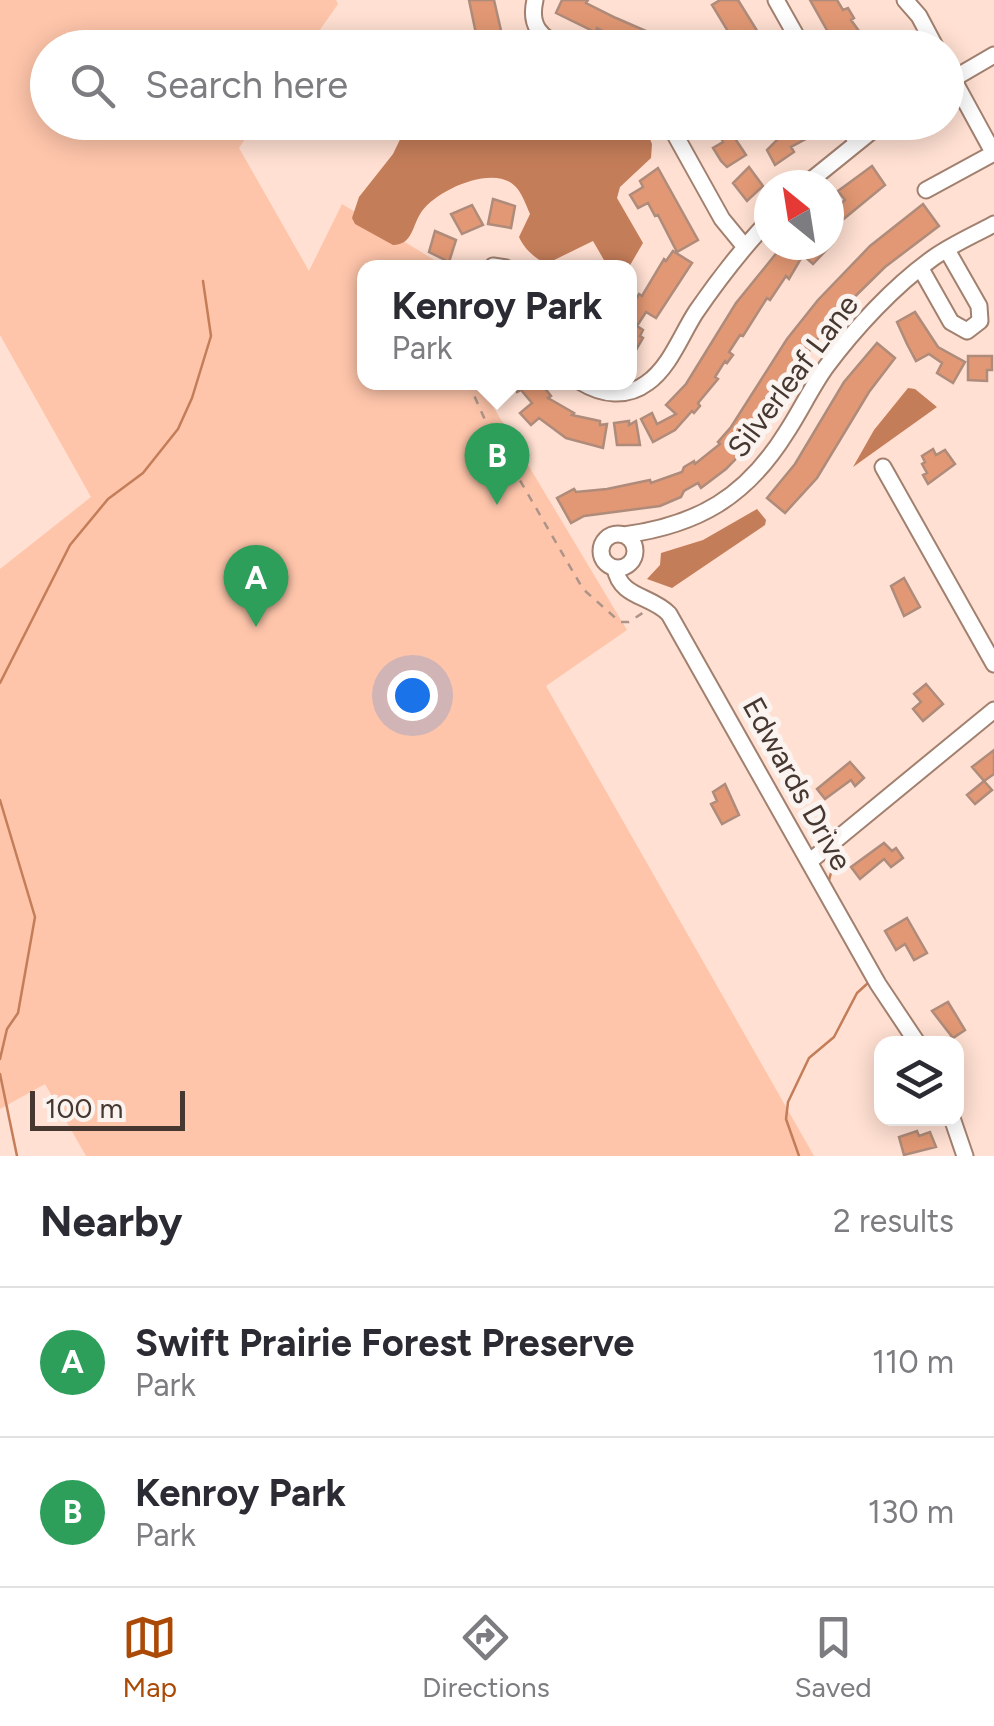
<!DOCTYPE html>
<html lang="en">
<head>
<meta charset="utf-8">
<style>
  :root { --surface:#fff; --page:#f7f7f7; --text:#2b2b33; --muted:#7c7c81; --line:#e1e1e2; --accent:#ab4a06 }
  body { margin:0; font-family:Figtree,sans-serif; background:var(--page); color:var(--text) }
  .controls { position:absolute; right:30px; bottom:30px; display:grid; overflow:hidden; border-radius:20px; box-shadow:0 5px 25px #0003 }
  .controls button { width:90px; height:90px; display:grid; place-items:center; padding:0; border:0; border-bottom:2px solid var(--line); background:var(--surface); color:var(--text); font:50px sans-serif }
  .compass { position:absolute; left:754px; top:170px; width:90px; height:90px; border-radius:50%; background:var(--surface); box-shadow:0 5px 25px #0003; rotate:330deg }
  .scale { position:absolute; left:30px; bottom:25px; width:155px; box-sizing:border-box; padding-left:10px; border:5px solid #463730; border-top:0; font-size:28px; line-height:35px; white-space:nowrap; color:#463730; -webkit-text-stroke:8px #faf3ef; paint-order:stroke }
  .you { position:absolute; left:412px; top:695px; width:35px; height:35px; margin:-25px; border:8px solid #fff; border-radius:50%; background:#1a73e8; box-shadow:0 0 0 15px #1a73e833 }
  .badge { display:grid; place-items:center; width:65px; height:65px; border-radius:50%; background:var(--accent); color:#fff; font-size:32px; font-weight:700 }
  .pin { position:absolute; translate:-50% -82px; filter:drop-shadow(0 2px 5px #0008) }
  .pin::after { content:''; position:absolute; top:52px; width:35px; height:30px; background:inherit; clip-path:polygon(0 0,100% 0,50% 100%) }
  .popup { position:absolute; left:357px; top:260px; width:280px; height:130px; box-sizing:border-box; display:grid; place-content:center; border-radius:20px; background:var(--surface); filter:drop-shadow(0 2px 8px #0005); font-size:32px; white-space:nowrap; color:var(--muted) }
  .popup b { font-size:38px; color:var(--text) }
  .popup::after { content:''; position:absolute; left:50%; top:100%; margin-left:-20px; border:20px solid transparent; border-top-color:var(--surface) }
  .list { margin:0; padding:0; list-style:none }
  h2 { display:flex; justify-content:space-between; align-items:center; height:130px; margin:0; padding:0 40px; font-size:42px }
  h2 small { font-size:32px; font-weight:400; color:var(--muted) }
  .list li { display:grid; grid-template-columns:65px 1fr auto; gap:30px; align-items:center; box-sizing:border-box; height:150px; padding:0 40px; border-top:2px solid var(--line) }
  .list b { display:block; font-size:38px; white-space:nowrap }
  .list p { margin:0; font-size:32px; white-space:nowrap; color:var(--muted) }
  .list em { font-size:32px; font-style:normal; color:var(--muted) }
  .icon { flex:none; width:55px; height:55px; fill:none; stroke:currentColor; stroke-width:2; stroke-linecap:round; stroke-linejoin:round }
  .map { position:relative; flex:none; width:994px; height:1156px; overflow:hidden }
  .search { position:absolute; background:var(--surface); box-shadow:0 5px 25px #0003; left:30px; right:30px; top:30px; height:110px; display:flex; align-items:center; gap:25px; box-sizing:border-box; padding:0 35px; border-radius:55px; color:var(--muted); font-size:38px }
  .sheet { height:430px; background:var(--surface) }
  nav { display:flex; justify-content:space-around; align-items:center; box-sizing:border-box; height:140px; border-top:2px solid var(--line); background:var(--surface); font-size:28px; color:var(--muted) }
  nav a { display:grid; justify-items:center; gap:5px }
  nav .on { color:var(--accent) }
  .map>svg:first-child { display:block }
  .green { fill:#fec5aa }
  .water { fill:#c47d59 }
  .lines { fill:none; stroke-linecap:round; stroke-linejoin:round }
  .stream { stroke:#c47d59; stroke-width:2.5 }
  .building { fill:#e29874; stroke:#ae8b7a; stroke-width:2.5 }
  .minor-casing { stroke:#a2806f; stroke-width:19 }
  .path { stroke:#ac9489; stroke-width:2.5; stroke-dasharray:8 8; stroke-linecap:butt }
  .minor { stroke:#fff; stroke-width:15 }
  .labels { text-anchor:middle; stroke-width:10; stroke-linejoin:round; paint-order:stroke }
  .street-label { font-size:30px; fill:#463730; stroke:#faf3ef }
</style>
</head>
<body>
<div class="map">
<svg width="994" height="1156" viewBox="0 0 994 1156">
  <rect width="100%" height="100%" fill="#ffe0d2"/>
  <!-- green -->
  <path class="green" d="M0 0H336L338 4 308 47 48 48V122L256 123 239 148 309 271 342 204 446 267 364 268V382L479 383 627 630 546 686 814 1156H86L45 1084 0 1109V569L91 497 0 335Z"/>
  <!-- water -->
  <path class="water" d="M643 122 652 144 651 158 620 187 617 198 643 243 629 267H608L593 241 546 264C534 257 525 250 519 237L530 214C526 205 522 193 515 186 493 164 437 190 422 211 412 225 413 245 393 245L355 224 352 218 359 197 393 154 408 123Z
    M908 388 915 389 937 407 853 467 874 430Z
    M757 509 766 520 765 525 672 588 647 579 660 565 661 553 703 540Z"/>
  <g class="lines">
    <!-- stream -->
    <path class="stream" d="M0 683 70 545 108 499 143 473 178 429 192 398 211 336 203 281
      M0 800 35 917 18 1013 7 1029 0 1059
      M828 884 837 850 849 839
      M0 1074 17 1156
      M799 1156 786 1119 788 1102 809 1058 834 1037 857 993 868 983"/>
  </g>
  <!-- building -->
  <path class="building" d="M469 0H494L505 48H479Z
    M562 0H588L586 3 616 18 667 40 663 48H625L610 40 612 36 597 28 595 32 556 13Z
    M720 0H738L761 37 757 39 762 48H741L735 36 732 38 712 5Z
    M810 0H837L843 10 848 8 854 18 851 20 867 42 864 44 866 48H837Z
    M712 122H724L746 155 727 167 721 161 713 148 723 142Z
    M794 122H811L817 133 791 147 794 152 775 165 767 150 777 140 774 137 796 125Z
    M872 166 885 185 829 231V206L833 211 845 200 838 191Z
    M749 167 763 186 747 201 733 183Z
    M658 168 698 240 677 252 658 215 655 216 648 203 638 208 630 195 643 187 640 181Z
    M493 199 515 206 511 228 488 224Z
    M923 204 939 226 885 267 831 320 770 407 753 441 726 469 701 488 698 483 684 491 681 497 660 506 584 516 571 523 557 498 574 489 576 492 607 489 650 480 651 483 682 472 684 467 694 461 695 464 720 444 718 442 731 427 787 339 818 300 870 246Z
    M472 205 483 225 462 234 451 214Z
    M435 231 456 240 449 262 429 252Z
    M783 245H831L813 264 803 255 789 279 786 276 770 300 767 298 743 336 740 335 729 352 733 355 727 363 725 361 715 377 718 379 698 403 700 406 694 413 692 411 675 430 653 442 641 419 652 413 657 424 676 414 666 405 686 384 736 303Z
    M673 251 692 263 656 318 646 312 637 326 643 330 640 336 643 338 636 350 630 346V310L639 294 642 296 664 259 666 261Z
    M915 312 938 347 965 362 953 383 937 373 942 363 929 354 916 361 907 344 897 322Z
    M877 343 895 358 869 392 817 478 785 513 767 498 795 464 844 382Z
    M968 356H992V370H987V381L968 380Z
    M512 382H540L551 396 548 398 574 413 572 415 600 421V425L607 424 603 448 566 438 539 418 531 425 520 413 532 403 521 390 517 392Z
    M629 421V425L636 421 640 445H617L614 423Z
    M933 449 936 455 945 450 955 464 928 484 923 475 927 473 922 464 925 462 922 456Z
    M904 578 920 607 904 616 891 586Z
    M926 684 943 704 923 721 913 709 921 702 914 694Z
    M994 750V774L984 781 992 790 975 804 967 795 984 781 972 767Z
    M850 762 864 778 855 786 851 780 825 799 817 789Z
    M725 784 739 815 722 824 711 804 717 801 713 792Z
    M884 843 892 851 896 848 903 858 891 867 884 859 860 879 851 867Z
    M907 918 927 953 914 960 905 944 896 950 885 931Z
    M948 1002 965 1030 953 1038 932 1011Z
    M917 1131 919 1136 930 1132 936 1147 904 1155 899 1137Z"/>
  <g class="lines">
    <!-- minor casing -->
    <g class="minor-casing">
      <path id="minor" d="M535 0C529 26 540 36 562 48
        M776 0 803 48
        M905 0 919 16 936 48
        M946 66 994 154
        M946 83 994 55
        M668 122 722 219 745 247
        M845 122 856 141
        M805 185 883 122
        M926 190 994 153
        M493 266 506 268
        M921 269 951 322 967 331 980 321 979 306 947 250
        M581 382C602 395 627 398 647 383 670 367 681 335 696 312 718 280 742 249 769 220
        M883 467 994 664
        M601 551a17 17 0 1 1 34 0a17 17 0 1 1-34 0Z
        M624 535C698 525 746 497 786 433 800 412 811 388 826 367 855 328 894 286 933 258 951 245 974 235 994 224
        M615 568C620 598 651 595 669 614L878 984 918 1044
        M809 862 994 710
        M952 1118 965 1156"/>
    </g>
    <!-- path -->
    <path class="path" d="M468 382 500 453 518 477 583 589 620 622H629L644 612"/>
    <!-- minor -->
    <use href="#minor" class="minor"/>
  </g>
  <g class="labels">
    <!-- street labels -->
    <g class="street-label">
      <text transform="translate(793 376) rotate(-53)" y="10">Silverleaf Lane</text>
      <text transform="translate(797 784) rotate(61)" y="10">Edwards Drive</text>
    </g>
  </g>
</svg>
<div class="controls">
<button><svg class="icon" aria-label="layers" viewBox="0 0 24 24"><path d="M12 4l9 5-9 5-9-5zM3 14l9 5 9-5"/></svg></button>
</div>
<svg class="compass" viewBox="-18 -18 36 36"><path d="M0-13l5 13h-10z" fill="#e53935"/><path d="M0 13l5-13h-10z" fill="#7c7c81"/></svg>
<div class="scale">100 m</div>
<div class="you"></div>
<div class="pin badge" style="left:256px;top:627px;background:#2e9e5b">A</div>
<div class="pin badge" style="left:497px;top:505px;background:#2e9e5b">B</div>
<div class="popup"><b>Kenroy Park</b>Park</div>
<div class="search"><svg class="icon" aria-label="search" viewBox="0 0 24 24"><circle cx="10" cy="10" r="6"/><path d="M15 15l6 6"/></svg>Search here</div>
</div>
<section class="sheet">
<h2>Nearby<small>2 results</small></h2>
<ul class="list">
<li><span class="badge" style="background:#2e9e5b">A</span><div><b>Swift Prairie Forest Preserve</b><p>Park</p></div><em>110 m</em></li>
<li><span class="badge" style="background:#2e9e5b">B</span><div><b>Kenroy Park</b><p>Park</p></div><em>130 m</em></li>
</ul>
</section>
<nav>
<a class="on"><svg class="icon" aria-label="map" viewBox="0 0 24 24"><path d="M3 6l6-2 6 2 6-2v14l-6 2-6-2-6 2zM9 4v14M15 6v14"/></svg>Map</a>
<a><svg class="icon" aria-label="directions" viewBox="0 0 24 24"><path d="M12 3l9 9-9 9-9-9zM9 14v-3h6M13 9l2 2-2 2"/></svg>Directions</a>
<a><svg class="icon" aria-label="saved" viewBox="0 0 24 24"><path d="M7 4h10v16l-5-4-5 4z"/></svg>Saved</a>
</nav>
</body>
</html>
